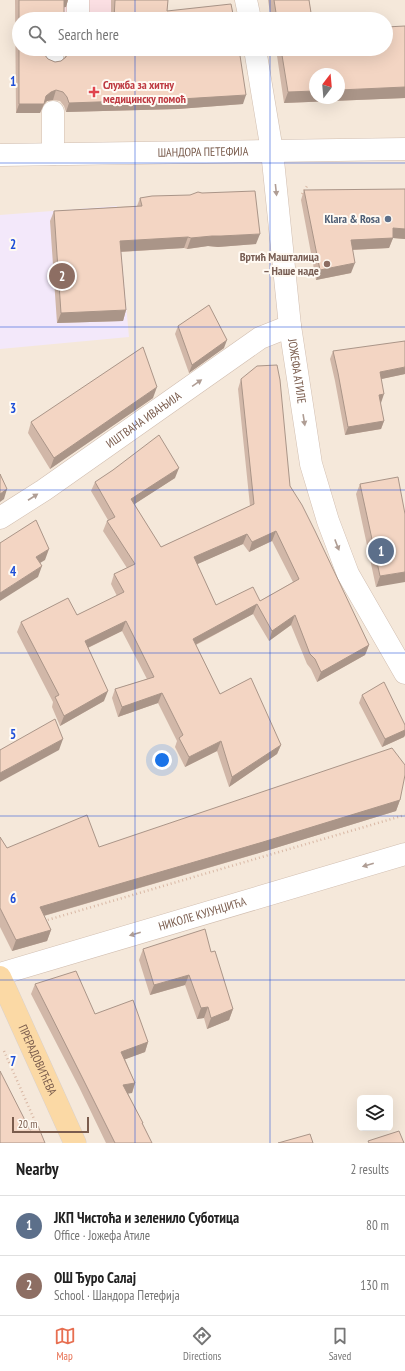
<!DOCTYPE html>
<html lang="en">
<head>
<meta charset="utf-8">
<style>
  :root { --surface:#fff; --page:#f6f6f6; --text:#222; --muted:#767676; --line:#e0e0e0; --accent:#e76f51 }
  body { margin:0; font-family:"PT Sans Narrow",sans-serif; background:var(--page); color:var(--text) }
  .controls { position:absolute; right:12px; bottom:12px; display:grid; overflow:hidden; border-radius:6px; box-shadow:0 4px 16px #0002 }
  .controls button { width:36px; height:36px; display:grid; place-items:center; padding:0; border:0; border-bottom:1px solid var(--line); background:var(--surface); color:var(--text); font:20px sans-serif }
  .compass { position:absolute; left:309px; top:68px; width:36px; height:36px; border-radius:50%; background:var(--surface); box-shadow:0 4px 16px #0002; rotate:16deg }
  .scale { position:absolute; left:12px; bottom:10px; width:77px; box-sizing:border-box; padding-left:4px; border:2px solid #7a5c4d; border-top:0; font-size:11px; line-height:14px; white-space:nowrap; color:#7a5c4d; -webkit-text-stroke:3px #fffaf3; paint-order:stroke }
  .you { position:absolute; left:162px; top:760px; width:14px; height:14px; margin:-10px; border:3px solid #fff; border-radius:50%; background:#1a73e8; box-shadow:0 0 0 6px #1a73e833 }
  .badge { display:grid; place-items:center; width:26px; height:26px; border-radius:50%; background:var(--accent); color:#fff; font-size:13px; font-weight:700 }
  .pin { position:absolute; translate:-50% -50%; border:2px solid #fff; box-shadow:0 1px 4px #0006 }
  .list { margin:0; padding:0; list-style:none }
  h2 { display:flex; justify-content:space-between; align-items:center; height:52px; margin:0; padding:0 16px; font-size:17px }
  h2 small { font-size:13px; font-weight:400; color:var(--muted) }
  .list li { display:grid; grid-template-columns:26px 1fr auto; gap:12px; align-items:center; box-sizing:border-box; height:60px; padding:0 16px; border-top:1px solid var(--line) }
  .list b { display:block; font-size:15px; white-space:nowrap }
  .list p { margin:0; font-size:13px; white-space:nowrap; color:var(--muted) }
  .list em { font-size:13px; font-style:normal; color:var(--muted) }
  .icon { flex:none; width:22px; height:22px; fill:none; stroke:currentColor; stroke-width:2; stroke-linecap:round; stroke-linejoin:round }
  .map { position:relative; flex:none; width:405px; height:1143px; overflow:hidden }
  .search { position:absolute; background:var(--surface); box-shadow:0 4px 16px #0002; left:12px; right:12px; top:12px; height:44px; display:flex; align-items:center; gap:10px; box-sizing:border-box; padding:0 14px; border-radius:22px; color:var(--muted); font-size:15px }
  .sheet { height:172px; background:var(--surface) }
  nav { display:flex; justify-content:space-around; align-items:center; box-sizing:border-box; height:56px; border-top:1px solid var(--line); background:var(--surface); font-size:11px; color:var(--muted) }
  nav a { display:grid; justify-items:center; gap:2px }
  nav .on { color:var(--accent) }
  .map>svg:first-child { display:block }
  .residential { fill:#f5e8da; fill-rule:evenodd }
  .education { fill:#f3e8fa }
  .medical { fill:#fbdfe3 }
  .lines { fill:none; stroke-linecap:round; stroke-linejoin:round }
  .minor-casing { stroke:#d1beb0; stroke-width:23 }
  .major-casing { stroke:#dad1cd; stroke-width:23 }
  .path { stroke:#d9b8a5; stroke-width:2.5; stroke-dasharray:1 3; stroke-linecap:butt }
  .minor { stroke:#fff; stroke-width:22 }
  .major { stroke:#fbd9a5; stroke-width:22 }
  .wall { fill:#d1b7a8; fill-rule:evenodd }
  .shaded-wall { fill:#aa9588 }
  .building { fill:#f3d5c3; stroke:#aa9588; fill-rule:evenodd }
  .oneway { fill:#af9d94 }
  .grid { fill:none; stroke:#1d4ed8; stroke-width:1; stroke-opacity:0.55 }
  .health-dot { fill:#e0444e; stroke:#fffaf3; stroke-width:1.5 }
  .service-dot { fill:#5c6f8a; stroke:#fffaf3; stroke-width:1.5 }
  .education-dot { fill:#8d6e63; stroke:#fffaf3; stroke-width:1.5 }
  .labels { text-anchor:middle; stroke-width:4; stroke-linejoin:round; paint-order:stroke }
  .health-label { font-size:12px; font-weight:bold; fill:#be3a42; stroke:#fffaf3; text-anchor:start }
  .street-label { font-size:12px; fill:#7a5c4d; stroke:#fffaf3 }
  .service-label { font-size:12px; font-weight:bold; fill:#4e5e75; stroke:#fffaf3; text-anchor:end }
  .education-label { font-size:12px; font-weight:bold; fill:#785e54; stroke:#fffaf3; text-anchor:end }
  .grid-label { font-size:13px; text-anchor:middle; font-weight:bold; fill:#1d4ed8; stroke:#fffaf3; stroke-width:4; stroke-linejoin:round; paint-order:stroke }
</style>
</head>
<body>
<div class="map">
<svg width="405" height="1143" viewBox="0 0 405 1143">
  <rect width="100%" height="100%" fill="#fdf6ec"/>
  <!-- residential -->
  <path class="residential" d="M0 0H405V1143H0ZM19 19H386V49H19ZM315 74H339V98H315ZM360 1098H390V1128H360Z"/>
  <!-- education -->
  <path class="education" d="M117 206 129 337 0 349V215Z"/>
  <!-- medical -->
  <path class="medical" d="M66 0H143L142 19H60V7H66Z"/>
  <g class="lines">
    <!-- minor casing -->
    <g class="minor-casing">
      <g id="minor">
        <path d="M246 0 250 19"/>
        <path d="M76 19 78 14V0"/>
        <path id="s1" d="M255 49 272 151 290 326 311 464 328 521 348 574 405 673"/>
        <path d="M52 59 53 49"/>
        <path d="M53 112V154"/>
        <path id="s2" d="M0 155 405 149"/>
        <path id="s3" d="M0 518 44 490 260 338 290 326"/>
        <path id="s4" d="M0 974 405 854"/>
      </g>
    </g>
    <!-- major casing -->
    <g class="major-casing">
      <g id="major">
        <path id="s5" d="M0 977 75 1143"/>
      </g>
    </g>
    <!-- path -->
    <path class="path" d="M302 194 307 186
      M44 921 405 815
      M4 1051 38 1128"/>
    <!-- minor -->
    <use href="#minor" class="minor"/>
    <!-- major -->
    <use href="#major" class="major"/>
  </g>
  <!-- wall -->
  <path class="wall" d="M15 0H68L66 7 19 19 48 59 55 62 61 61 65 57 68 49 243 104 178 109 66 112 64 106 60 101 53 100 47 101 44 104 40 113H16Z
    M111 0H168L167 11 234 19H111Z
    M268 0H309L312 19H271Z
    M405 26V98L284 103 276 49H316L317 55 363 52 362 49H386Z
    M405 189V239L393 238 389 248 353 250 351 273 316 280 301 200 304 190Z
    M140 198 256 244 218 247 208 246 187 249 184 248 121 252 126 310 123 321 57 323 50 221 54 211 137 206Z
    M178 326 224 348 189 373 175 334Z
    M333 351 405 374 381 379 380 403 384 421 381 429 345 435 335 381 330 359Z
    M241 379 290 486 369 645 365 655 317 682 311 669 307 664 291 625 269 641 253 614 196 645 220 694 281 745 277 754 229 787 217 751 185 767 175 747 177 741 158 703 118 717 112 698 115 689 147 679 122 631 88 648 104 701 60 726 52 707 53 702 17 632 21 622 77 615 117 596 111 584 114 574 127 568 103 531 107 521 108 520 91 491 95 482 175 478 134 504 161 547 250 506 238 389ZM272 541 293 582 260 601 216 605 197 564 243 544 249 552Z
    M153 398 50 469 28 433 31 422Z
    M360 484 405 514 376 587 356 494Z
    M362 695 405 725V735L404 737 382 747 359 703Z
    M400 800 396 811 259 853 44 916 51 930 47 941 12 951 0 927V837L7 848 99 847Z
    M143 949 211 952 233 1009 229 1020 207 1029 204 1018 197 1019 185 985 150 995 139 960Z
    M35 984 95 1014 148 1042 145 1052 125 1059 135 1083 132 1093H128L152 1143H106L79 1087 31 994Z"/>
  <!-- shaded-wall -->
  <path class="shaded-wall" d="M63 0H68L66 7H60Z
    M405 87V98L284 103 288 92 315 91V98H339V90Z
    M56 90 53 100 47 101 44 104 40 113H16L19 104 46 96 51 92Z
    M246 95 243 104 178 109 66 112 69 103Z
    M393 228 405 229V239L393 238 389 248 347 250 351 240Z
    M260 234 256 244 218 247 208 246 187 249 191 238 212 236Z
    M188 237 184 248 116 252 120 241Z
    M355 263 351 273 316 280 320 270Z
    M126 310 123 321 57 323 61 313Z
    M227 340 224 348 189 373 192 365Z
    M405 367V374L377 380 380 372Z
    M157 387 153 398 50 469 54 458Z
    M384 394 381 403H376L379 395Z
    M384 421 381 429 345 435 348 427Z
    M179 468 175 478 127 509 131 499Z
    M7 489 4 499 0 502V494Z
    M276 531 272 541 249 552 252 542Z
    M247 534 243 544 191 567 194 557Z
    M49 549 45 560 32 568 36 557Z
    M42 566 38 577 0 601V593Z
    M405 572V582L376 587 380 576Z
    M257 604 253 614 189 648 193 639Z
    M295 615 291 625 269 641 272 631Z
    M126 621 122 631 81 651 85 641Z
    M369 645 365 655 317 682 321 672Z
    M108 691 104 701 60 726 64 716Z
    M162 693 158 703 118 717 122 707Z
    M405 730V735L404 737 382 747 385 739Z
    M63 739 59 750 0 782V773Z
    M221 741 217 751 185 767 189 757Z
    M281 745 277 754 229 787 232 777Z
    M400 800 396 811 259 853 36 918 40 907Z
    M51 930 47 941 12 951 16 940Z
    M189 975 185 985 150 995 154 985Z
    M208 1007 204 1018 197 1019 201 1008Z
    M233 1009 229 1020 207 1029 211 1018Z
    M148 1042 145 1052 118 1062 121 1052Z
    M135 1083 132 1093 120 1095 123 1085Z"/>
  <!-- building -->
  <path class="building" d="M19 0H64V19H19V49H44V54L48 59 55 62 61 61 66 57 68 49H239L246 95 181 99 69 103 67 97 63 92 56 90 51 92 46 96 44 104H19Z
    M115 0H168L167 11 231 4 234 19H114Z
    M274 0H309L312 19H277Z
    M405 26V87L339 90V74H315V91L288 92 281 49H316L317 55 368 52V49H386V27Z
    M405 189V229L393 228V238L351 240 355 263 320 270 304 190Z
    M255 191 260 234 221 236H212L191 238 188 237 120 241 126 310 61 313 54 211 142 206 140 198 152 196 190 195 198 192 202 193Z
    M209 305 227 340 192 365 178 326Z
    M405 341V367L380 372 384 394 379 395 384 421 348 427 338 373 333 351Z
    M143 347 157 387 54 458 31 422Z
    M277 365 280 380 290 486 302 505 315 531 369 645 321 672 315 659 310 654 295 615 272 631 257 604 193 639 220 694 251 678 281 745 232 777 221 741 189 757 179 738 183 735 162 693 122 707 115 689 154 677 126 621 85 641 108 691 64 716 55 697 59 695 21 622 68 598 77 615 124 592 114 574 135 564 107 521 115 517 95 482 113 470 159 435 179 468 131 499 161 547 254 504 241 379 257 366ZM276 531 299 579 260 601 253 587 216 605 194 557 247 534 252 542Z
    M0 474 7 489 0 494Z
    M398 477 405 514V572L380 576 360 484Z
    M36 520 49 549 36 557 42 566 0 593V543Z
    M384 682 405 725V730L385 739 362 695Z
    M55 719 63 739 0 773V750Z
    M392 748 405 765V775L400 800 263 842 40 907 51 930 16 940 0 908V837L7 848 87 815 99 847Z
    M205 929 211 952 215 951 233 1009 211 1018 208 1007 201 1008 189 975 154 985 143 949Z
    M76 971 95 1014 133 1000 148 1042 121 1052 135 1083 123 1085 143 1123H142L152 1143H115L82 1077 35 984Z
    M0 1071 30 1130 38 1126 45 1143H0Z
    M399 1131 404 1143H369L368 1141Z
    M310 1134 313 1143H278Z"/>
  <!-- one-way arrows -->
  <defs><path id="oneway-solid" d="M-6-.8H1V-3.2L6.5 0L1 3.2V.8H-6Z"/></defs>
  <g class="oneway">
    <use href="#oneway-solid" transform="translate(276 190) rotate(84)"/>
    <use href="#oneway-solid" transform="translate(197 383) rotate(-35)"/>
    <use href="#oneway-solid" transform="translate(304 420) rotate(81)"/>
    <use href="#oneway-solid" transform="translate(33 497) rotate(-33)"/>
    <use href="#oneway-solid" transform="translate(337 545) rotate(69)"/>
    <use href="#oneway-solid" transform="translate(368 865) rotate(164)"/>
    <use href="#oneway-solid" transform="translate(135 934) rotate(164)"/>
  </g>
  <!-- grid -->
  <path class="grid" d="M135 0V19M270 0V19M135 49V1143M270 49V1143M0 163H405M0 327H405M0 490H405M0 653H405M0 816H405M0 980H405"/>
  <!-- markers -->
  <path class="health-dot" d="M92 86h4v4h4v4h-4v4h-4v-4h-4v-4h4z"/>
  <circle class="service-dot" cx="388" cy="219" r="4"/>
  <circle class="education-dot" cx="327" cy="264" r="4"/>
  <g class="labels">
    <!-- health labels -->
    <g class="health-label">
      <text x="103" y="89">Служба за хитну<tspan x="103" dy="14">медицинску помоћ</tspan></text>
    </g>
    <!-- street labels -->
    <g class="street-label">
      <text dy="4" stroke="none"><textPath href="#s2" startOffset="203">ШАНДОРА ПЕТЕФИЈА</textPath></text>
      <text dy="4" stroke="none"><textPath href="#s1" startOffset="325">ЈОЖЕФА АТИЛЕ</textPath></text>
      <text dy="4" stroke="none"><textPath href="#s3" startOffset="174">ИШТВАНА ИВАЊИЈА</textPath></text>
      <text dy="4" stroke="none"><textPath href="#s4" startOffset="211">НИКОЛЕ КУЈУНЏИЋА</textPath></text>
      <text dy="4" stroke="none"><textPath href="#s5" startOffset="91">ПРЕРАДОВИЋЕВА</textPath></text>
    </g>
    <!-- service labels -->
    <g class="service-label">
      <text x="380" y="223">Klara &amp; Rosa</text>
    </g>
    <!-- education labels -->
    <g class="education-label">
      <text x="319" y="261">Вртић Машталица<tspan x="319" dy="14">– Наше наде</tspan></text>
    </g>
  </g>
  <g class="grid-label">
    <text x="13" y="86">1</text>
    <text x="13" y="249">2</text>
    <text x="13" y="413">3</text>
    <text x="13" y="576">4</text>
    <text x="13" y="739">5</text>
    <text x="13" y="903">6</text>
    <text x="13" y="1066">7</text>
  </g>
</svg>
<div class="controls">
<button><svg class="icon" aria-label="layers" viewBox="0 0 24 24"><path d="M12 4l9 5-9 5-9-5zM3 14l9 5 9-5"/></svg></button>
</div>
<svg class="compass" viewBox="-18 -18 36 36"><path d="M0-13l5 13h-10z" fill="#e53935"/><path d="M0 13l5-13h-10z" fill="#767676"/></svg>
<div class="scale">20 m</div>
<div class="you"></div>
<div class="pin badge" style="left:381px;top:551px;background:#5c6f8a">1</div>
<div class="pin badge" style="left:62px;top:276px;background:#8d6e63">2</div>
<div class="search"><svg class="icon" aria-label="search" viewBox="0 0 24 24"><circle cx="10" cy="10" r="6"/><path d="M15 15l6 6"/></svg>Search here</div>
</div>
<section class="sheet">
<h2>Nearby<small>2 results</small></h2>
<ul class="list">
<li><span class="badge" style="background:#5c6f8a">1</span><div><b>ЈКП Чистоћа и зеленило Суботица</b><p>Office · Јожефа Атиле</p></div><em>80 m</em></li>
<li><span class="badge" style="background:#8d6e63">2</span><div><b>ОШ Ђуро Салај</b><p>School · Шандора Петефија</p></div><em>130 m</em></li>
</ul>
</section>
<nav>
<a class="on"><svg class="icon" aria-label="map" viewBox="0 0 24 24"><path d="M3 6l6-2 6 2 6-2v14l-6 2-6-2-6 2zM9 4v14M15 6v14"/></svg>Map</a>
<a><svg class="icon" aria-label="directions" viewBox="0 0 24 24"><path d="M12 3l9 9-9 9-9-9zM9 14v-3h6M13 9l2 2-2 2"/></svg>Directions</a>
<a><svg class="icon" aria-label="saved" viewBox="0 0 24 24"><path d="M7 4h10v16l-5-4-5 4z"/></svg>Saved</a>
</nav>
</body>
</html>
